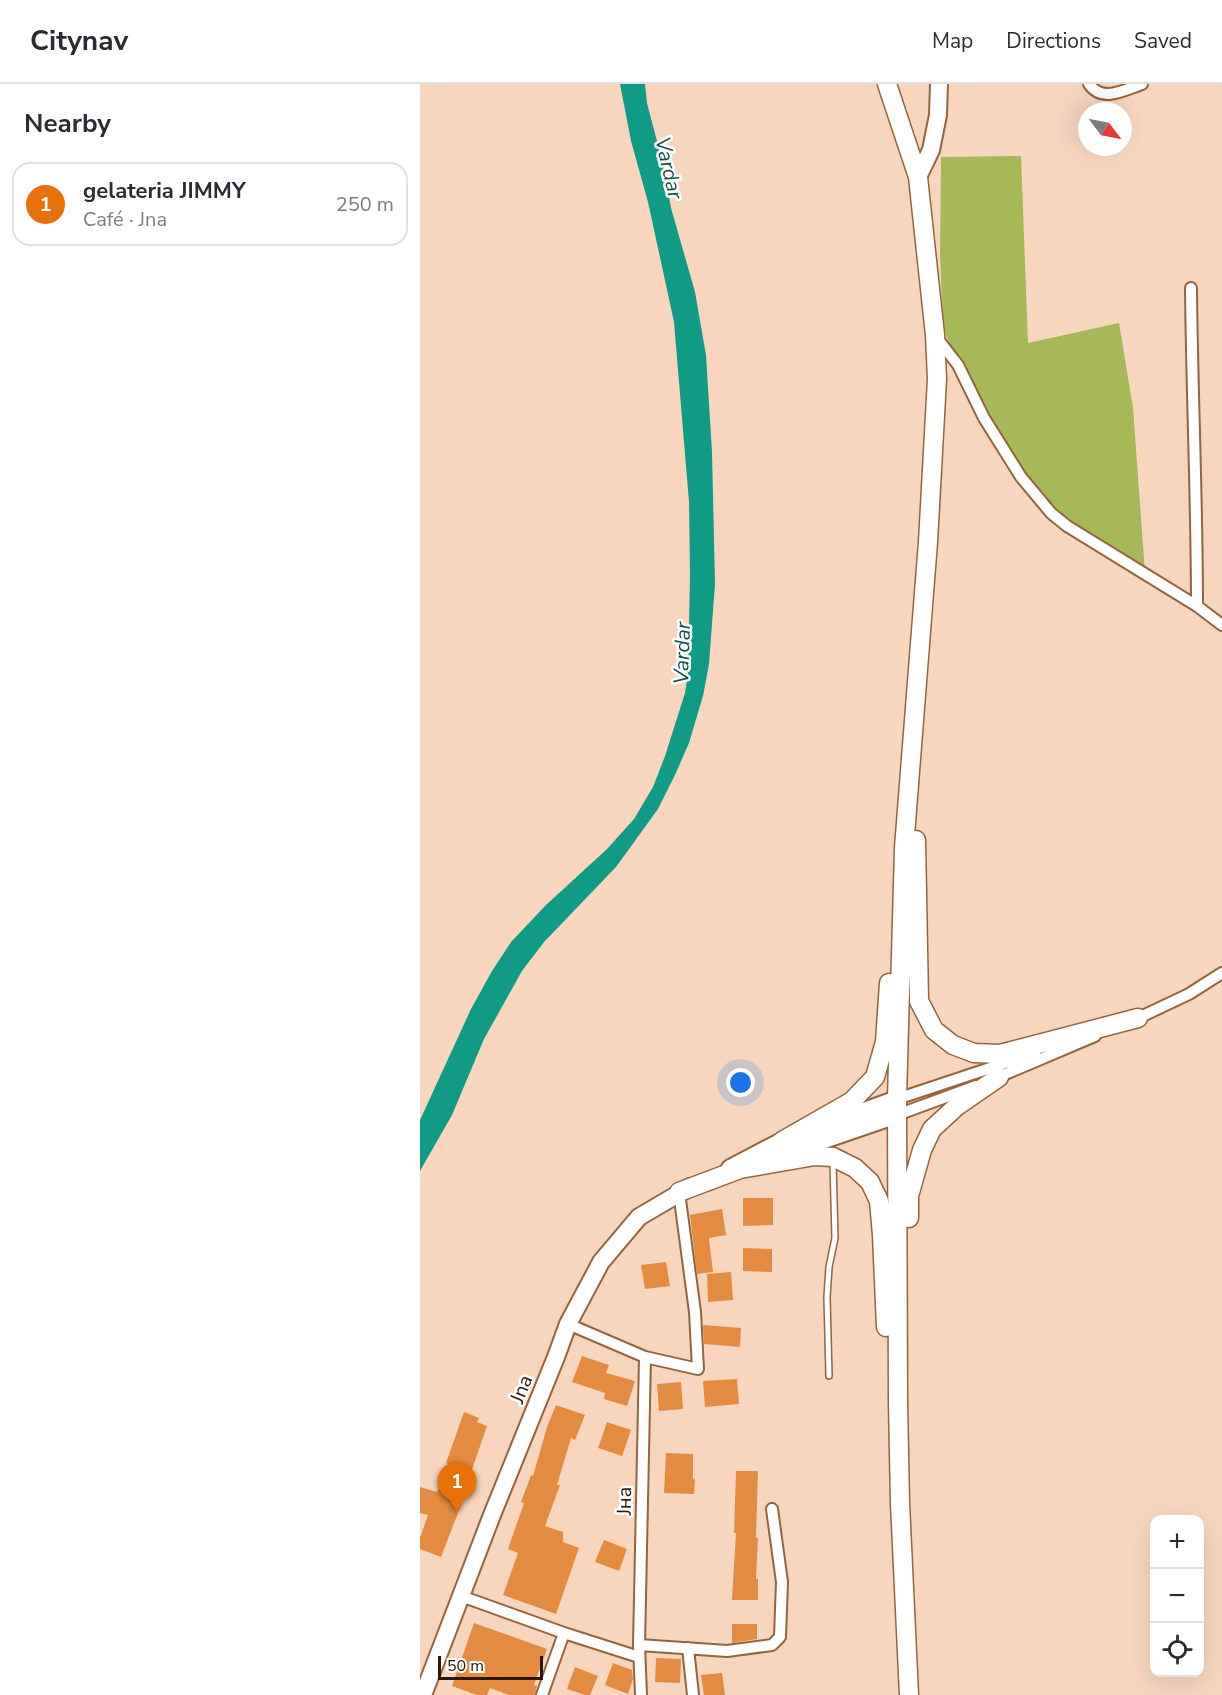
<!DOCTYPE html>
<html lang="en">
<head>
<meta charset="utf-8">
<style>
  :root { --surface:#fff; --page:#f2f2f3; --text:#2b2b33; --muted:#7c7c81; --line:#e1e1e2; --accent:#0f766e }
  body { margin:0; font-family:"Nunito Sans",sans-serif; background:var(--page); color:var(--text) }
  .controls { position:absolute; right:18px; bottom:18px; display:grid; overflow:hidden; border-radius:12px; box-shadow:0 6px 24px #0002 }
  .controls button { width:54px; height:54px; display:grid; place-items:center; padding:0; border:0; border-bottom:2px solid var(--line); background:var(--surface); color:var(--text); font:30px sans-serif }
  .compass { position:absolute; left:658px; top:18px; width:54px; height:54px; border-radius:50%; background:var(--surface); box-shadow:0 6px 24px #0002; rotate:122deg }
  .scale { position:absolute; left:18px; bottom:15px; width:105px; box-sizing:border-box; padding-left:6px; border:3px solid #2b1707; border-top:0; font-size:16px; line-height:21px; white-space:nowrap; color:#2b1707; -webkit-text-stroke:4px #fff; paint-order:stroke }
  .you { position:absolute; left:321px; top:999px; width:21px; height:21px; margin:-15px; border:4px solid #fff; border-radius:50%; background:#1a73e8; box-shadow:0 0 0 9px #1a73e833 }
  .badge { display:grid; place-items:center; width:39px; height:39px; border-radius:50%; background:var(--accent); color:#fff; font-size:20px; font-weight:700 }
  .pin { position:absolute; translate:-50% -50px; filter:drop-shadow(0 2px 3px #0008) }
  .pin::after { content:''; position:absolute; top:32px; width:21px; height:18px; background:inherit; clip-path:polygon(0 0,100% 0,50% 100%) }
  .list { margin:0; padding:0; list-style:none }
  h2 { display:flex; justify-content:space-between; align-items:center; height:78px; margin:0; padding:0 24px; font-size:26px }
  h2 small { font-size:20px; font-weight:400; color:var(--muted) }
  .list li { display:grid; grid-template-columns:39px 1fr auto; gap:18px; align-items:center; box-sizing:border-box; height:84px; margin:0 12px 12px; padding:0 12px; border:2px solid var(--line); border-radius:18px }
  .list b { display:block; font-size:22px; white-space:nowrap }
  .list p { margin:0; font-size:20px; white-space:nowrap; color:var(--muted) }
  .list em { font-size:20px; font-style:normal; color:var(--muted) }
  .icon { flex:none; width:33px; height:33px; fill:none; stroke:currentColor; stroke-width:2; stroke-linecap:round; stroke-linejoin:round }
  .map { position:relative; flex:none; width:802px; height:1611px; overflow:hidden }
  header { display:flex; align-items:center; gap:36px; box-sizing:border-box; height:84px; padding:0 30px; background:var(--surface); border-bottom:2px solid var(--line) }
  header strong { font-size:28px }
  nav { display:flex; gap:33px; margin-inline-start:auto; font-size:21px }
  main { display:flex }
  aside { flex:1; background:var(--surface) }
  .map>svg:first-child { display:block }
  .green { fill:#a6b857 }
  .water { fill:#119a86 }
  .building { fill:#e38c41 }
  .lines { fill:none; stroke-linecap:round; stroke-linejoin:round }
  .lane-casing { stroke:#94643d; stroke-width:8 }
  .street-casing { stroke:#94643d; stroke-width:14 }
  .secondary-casing { stroke:#94643d; stroke-width:20 }
  .primary-casing { stroke:#94643d; stroke-width:21 }
  .lane { stroke:#fff; stroke-width:5 }
  .street { stroke:#fff; stroke-width:10 }
  .secondary { stroke:#fff; stroke-width:16 }
  .primary { stroke:#fff; stroke-width:18 }
  .labels { text-anchor:middle; stroke-width:5; stroke-linejoin:round; paint-order:stroke }
  .street-label { font-size:20px; fill:#2b1707; stroke:#fff }
  .water-label { font-size:21px; font-style:italic; fill:#0f5348; stroke:#fff }
</style>
</head>
<body>
<header>
<strong>Citynav</strong>
<nav><a>Map</a><a>Directions</a><a>Saved</a></nav>
</header>
<main>
<aside>
<h2>Nearby<small></small></h2>
<ul class="list">
<li><span class="badge" style="background:#e8710a">1</span><div><b>gelateria JIMMY</b><p>Café · Jna</p></div><em>250 m</em></li>
</ul>
</aside>
<div class="map">
<svg width="802" height="1611" viewBox="0 0 802 1611">
  <rect width="100%" height="100%" fill="#f8d6be"/>
  <!-- green -->
  <path class="green" d="M601 72 608 259 699 239 713 324 725 489 647 442 601 393 538 281 523 244 520 170 521 73Z"/>
  <!-- water -->
  <path class="water" d="M200 0H225L227 19 243 80 251 124 275 208 286 271 292 368 295 500 289 580 283 612 269 659 255 691 238 725 196 783 124 858 102 887 64 955 32 1031 0 1087V1036L51 925 72 887 91 858 126 821 187 765 214 735 233 703 245 672 265 609 268 590 270 492 269 418 254 238 228 118 211 57Z"/>
  <!-- building -->
  <path class="building" d="M323 1114H353V1141L323 1142Z
    M302 1125 306 1151 289 1154 293 1188 277 1190 270 1131Z
    M323 1164 352 1165V1188L323 1187Z
    M246 1178 250 1202 225 1205 221 1181Z
    M311 1188 313 1216 288 1218 287 1190Z
    M283 1241 321 1244 320 1263 284 1260Z
    M162 1272 189 1281 186 1289 215 1297 207 1322 184 1315 185 1309 152 1298Z
    M317 1295 319 1320 285 1323 283 1297Z
    M261 1298 263 1325 239 1327 237 1300Z
    M136 1321 165 1331 155 1356 151 1354 137 1401H140L125 1442 143 1448V1458L159 1464 136 1530 83 1511 98 1469 88 1465 104 1419 101 1418 111 1391 113 1392 127 1343Z
    M44 1328 59 1334 57 1338 67 1342 48 1397 50 1398 21 1473 0 1465V1454L8 1431 0 1429V1403L17 1408 28 1380 26 1379Z
    M187 1338 211 1346 202 1372 178 1364Z
    M246 1369 273 1370V1395H275L274 1410 244 1409Z
    M316 1387H338L336 1454H338L336 1495H338V1516H312L316 1449H314Z
    M184 1456 207 1465 199 1487 175 1478Z
    M54 1539 127 1565 114 1601 117 1602 115 1611H89L70 1604 67 1611H57L32 1602Z
    M312 1540H337V1555L312 1559Z
    M236 1574 261 1575 260 1599 235 1598Z
    M193 1579 212 1586 213 1595 208 1610 185 1601Z
    M155 1583 178 1592 170 1611H165L147 1605Z
    M302 1589 305 1611H284L281 1591Z"/>
  <g class="lines">
    <!-- lane casing -->
    <g class="lane-casing">
      <path id="lane" d="M409 1292 407 1213 409 1183 415 1154 413 1078"/>
    </g>
    <!-- street casing -->
    <g class="street-casing">
      <path id="street" d="M669 0C682 19 704 6 722 0
        M771 204C772 310 777 416 777 522
        M517 254 538 281 564 334 601 393 631 429 647 442 777 522 802 541
        M714 936 769 910 802 889
        M576 994 675 952
        M477 1015 615 969
        M477 1031 556 1002
        M148 1240 225 1273 219 1561 221 1611
        M225 1273 278 1285 275 1228 259 1108
        M41 1512 144 1549 219 1573
        M219 1561 307 1567 352 1561 360 1553 362 1498 352 1425
        M268 1564 273 1611
        M122 1611 144 1549"/>
    </g>
    <!-- secondary casing -->
    <g class="secondary-casing">
      <path id="secondary" d="M498 93 511 66 518 31 519 0
        M351 1072 369 1068 477 1031
        M310 1084 362 1057 477 1015
        M3 1611 72 1431 136 1273 148 1240 181 1178 219 1133 270 1103"/>
    </g>
    <!-- primary casing -->
    <g class="primary-casing">
      <path id="primary" d="M467 0 498 93 515 251 517 295 508 458 484 764 477 1015 478 1318 480 1419 489 1611
        M496 756 499 917 514 946 533 961 554 969 580 970 718 934
        M362 1057 432 1017 455 993 465 958 469 899
        M259 1108 320 1085 395 1072 413 1073 435 1084 450 1098 459 1117 462 1151 466 1243
        M489 1134V1112L502 1066 512 1045 537 1022 579 993"/>
    </g>
    <!-- lane -->
    <use href="#lane" class="lane"/>
    <!-- street -->
    <use href="#street" class="street"/>
    <!-- secondary -->
    <use href="#secondary" class="secondary"/>
    <!-- primary -->
    <use href="#primary" class="primary"/>
  </g>
  <g class="labels">
    <!-- street labels -->
    <g class="street-label">
      <text transform="translate(101 1305) rotate(-68)" y="7">Jna</text>
      <text transform="translate(204 1417) rotate(-89)" y="7">Јна</text>
    </g>
    <!-- water labels -->
    <g class="water-label">
      <text transform="translate(249 84) rotate(77)" y="7">Vardar</text>
      <text transform="translate(262 569) rotate(-88)" y="7">Vardar</text>
    </g>
  </g>
</svg>
<div class="controls">
<button>+</button>
<button>−</button>
<button><svg class="icon" aria-label="locate" viewBox="0 0 24 24"><circle cx="12" cy="12" r="6"/><path d="M12 2v4M12 18v4M2 12h4M18 12h4"/></svg></button>
</div>
<svg class="compass" viewBox="-18 -18 36 36"><path d="M0-13l5 13h-10z" fill="#e53935"/><path d="M0 13l5-13h-10z" fill="#7c7c81"/></svg>
<div class="scale">50 m</div>
<div class="you"></div>
<div class="pin badge" style="left:37px;top:1428px;background:#e8710a">1</div>
</div>
</main>
</body>
</html>
